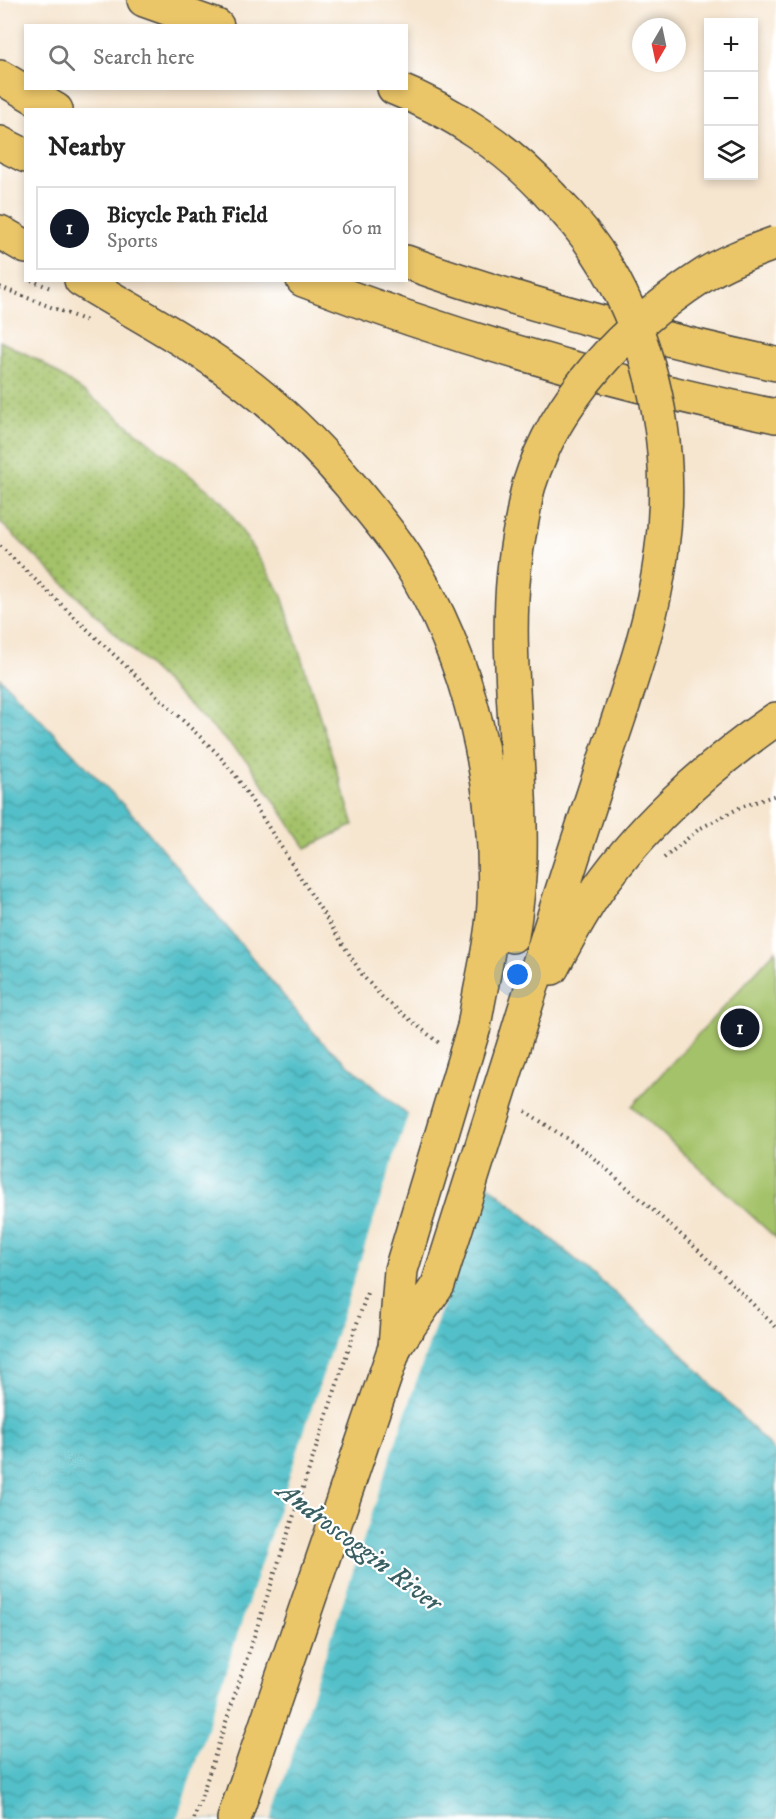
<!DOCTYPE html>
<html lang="en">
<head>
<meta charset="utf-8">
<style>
  :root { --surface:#fff; --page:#f2f2f2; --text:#222; --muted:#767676; --line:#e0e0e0; --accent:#111827 }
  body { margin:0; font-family:"IM FELL DW Pica",serif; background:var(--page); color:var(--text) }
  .controls { position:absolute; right:18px; top:18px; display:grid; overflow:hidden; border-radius:0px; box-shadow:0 3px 9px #0003 }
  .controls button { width:54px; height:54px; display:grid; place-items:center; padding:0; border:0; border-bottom:2px solid var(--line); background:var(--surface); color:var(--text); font:30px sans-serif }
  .compass { position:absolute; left:632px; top:18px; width:54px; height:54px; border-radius:50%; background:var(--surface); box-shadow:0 3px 9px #0003; rotate:189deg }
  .you { position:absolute; left:518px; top:975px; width:21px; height:21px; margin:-15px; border:4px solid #fff; border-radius:50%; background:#1a73e8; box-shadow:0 0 0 9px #1a73e833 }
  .badge { display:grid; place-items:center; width:39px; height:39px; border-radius:50%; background:var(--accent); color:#fff; font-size:20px; font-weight:700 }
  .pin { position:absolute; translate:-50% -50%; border:3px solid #fff; box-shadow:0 2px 6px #0006 }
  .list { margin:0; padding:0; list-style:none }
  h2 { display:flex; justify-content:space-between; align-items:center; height:78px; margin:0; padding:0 24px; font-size:26px }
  h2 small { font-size:20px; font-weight:400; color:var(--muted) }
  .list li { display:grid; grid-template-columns:39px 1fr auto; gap:18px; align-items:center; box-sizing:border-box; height:84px; margin:0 12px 12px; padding:0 12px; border:2px solid var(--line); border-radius:0px }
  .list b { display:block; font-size:22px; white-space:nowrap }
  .list p { margin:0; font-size:20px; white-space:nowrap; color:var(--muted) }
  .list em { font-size:20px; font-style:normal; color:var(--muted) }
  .icon { flex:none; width:33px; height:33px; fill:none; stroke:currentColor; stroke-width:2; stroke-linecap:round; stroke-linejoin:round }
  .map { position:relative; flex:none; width:776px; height:1819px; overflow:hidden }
  .search { position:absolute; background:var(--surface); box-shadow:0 3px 9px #0003; left:24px; top:24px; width:384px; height:66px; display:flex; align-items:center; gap:15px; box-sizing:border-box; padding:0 21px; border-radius:0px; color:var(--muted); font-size:22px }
  .panel { position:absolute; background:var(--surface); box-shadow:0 3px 9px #0003; left:24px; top:108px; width:384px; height:174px; border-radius:0px }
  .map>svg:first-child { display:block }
  .park { fill:url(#park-dots); stroke:#68764a; stroke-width:1.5 }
  .pitch { fill:#a4c269; stroke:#68764a; stroke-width:1.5 }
  .water { fill:url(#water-waves); stroke:#3e767a; stroke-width:1.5 }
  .pier { fill:#f6e5cf }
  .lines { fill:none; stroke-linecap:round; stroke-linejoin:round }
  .trunk-casing { stroke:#494744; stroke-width:36 }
  .motorway-casing { stroke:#494744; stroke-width:36 }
  .path { stroke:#494744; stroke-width:4; stroke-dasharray:1.5 4.5; stroke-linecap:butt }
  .trunk { stroke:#ebc669; stroke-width:33 }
  .motorway { stroke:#ebc669; stroke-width:33 }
  .trunk-bridge-casing { stroke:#494744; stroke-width:36; stroke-linecap:butt }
  .motorway-bridge-casing { stroke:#494744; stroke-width:36; stroke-linecap:butt }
  .path-bridge { stroke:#494744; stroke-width:4; stroke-dasharray:1.5 4.5; stroke-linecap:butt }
  .trunk-bridge { stroke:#ebc669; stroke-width:33 }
  .motorway-bridge { stroke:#ebc669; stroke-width:33 }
  .labels { text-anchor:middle; stroke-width:4.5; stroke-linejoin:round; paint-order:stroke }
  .water-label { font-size:27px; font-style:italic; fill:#395f62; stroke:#fff }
</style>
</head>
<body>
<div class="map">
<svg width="776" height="1819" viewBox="0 0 776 1819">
  <defs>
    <pattern id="park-dots" width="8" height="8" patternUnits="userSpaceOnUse" patternTransform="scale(1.5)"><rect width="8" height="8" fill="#a4c269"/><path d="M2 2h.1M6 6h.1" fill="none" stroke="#869e57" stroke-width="1.8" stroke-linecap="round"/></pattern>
    <pattern id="water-waves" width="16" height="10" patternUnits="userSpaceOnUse" patternTransform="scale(1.5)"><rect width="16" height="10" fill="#52c0c9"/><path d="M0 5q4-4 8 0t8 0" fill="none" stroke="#449ca3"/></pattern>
  </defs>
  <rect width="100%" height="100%" fill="#fff"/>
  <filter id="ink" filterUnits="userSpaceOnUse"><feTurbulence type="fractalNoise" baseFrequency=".0167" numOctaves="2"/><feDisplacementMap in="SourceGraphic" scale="12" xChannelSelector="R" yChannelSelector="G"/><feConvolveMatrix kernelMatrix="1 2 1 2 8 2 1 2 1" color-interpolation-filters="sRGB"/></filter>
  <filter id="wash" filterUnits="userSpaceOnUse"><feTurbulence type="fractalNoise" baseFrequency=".008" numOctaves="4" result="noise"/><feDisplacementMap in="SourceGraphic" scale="24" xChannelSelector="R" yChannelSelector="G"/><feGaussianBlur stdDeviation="1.35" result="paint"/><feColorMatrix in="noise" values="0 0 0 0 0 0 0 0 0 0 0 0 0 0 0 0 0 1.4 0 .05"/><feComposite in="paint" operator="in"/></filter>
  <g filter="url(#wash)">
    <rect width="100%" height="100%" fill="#f6e5cf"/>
    <!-- park -->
    <path class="park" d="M0 341 40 361 112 412 224 503 281 593 354 825 306 848 248 762 0 522Z"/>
    <!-- pitch -->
    <path class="pitch" d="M776 950V1238L632 1106Z"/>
    <!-- water -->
    <path class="water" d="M0 678 138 820 321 1041 667 1338 776 1453V1819H0Z"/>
    <!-- pier -->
    <path class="pier" d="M409 1112 486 1179 407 1408 271 1819H177Z"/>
  </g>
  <g filter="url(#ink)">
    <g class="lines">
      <!-- trunk casing -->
      <g class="trunk-casing">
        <path id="trunk" d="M234 1819 395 1347"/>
      </g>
      <!-- motorway casing -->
      <g class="motorway-casing">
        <path id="motorway" d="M144 0 217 26
          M0 77 56 110
          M394 88C452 111 509 149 551 196
          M0 143 26 156
          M0 232 26 247
          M406 262C526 305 652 337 776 364
          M81 280C128 309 178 335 223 367 271 400 314 442 351 486 370 510 391 533 407 559 471 659 499 786 494 904 492 945 480 986 474 1027
          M303 280C457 339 615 384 776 416
          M512 936C516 911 519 884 520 859 523 747 498 635 521 525
          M552 968C563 947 575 925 588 904 634 832 706 768 776 719
          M511 1054C539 962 568 871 598 780 622 706 651 633 661 556"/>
      </g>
      <!-- path -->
      <path class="path" d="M31 280 53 289
        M0 287 89 322
        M0 546 216 752 236 776 363 976 383 998 439 1043
        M664 858 699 829 741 807 776 795
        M525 1111 587 1152 696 1248 776 1327"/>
      <!-- trunk -->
      <use href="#trunk" class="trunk"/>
      <!-- motorway -->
      <use href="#motorway" class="motorway"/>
      <!-- trunk-bridge casing -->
      <g class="trunk-bridge-casing">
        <path id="trunk-bridge" d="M396 1345 438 1285 511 1054
          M395 1347 401 1270 474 1027"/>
      </g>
      <!-- motorway-bridge casing -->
      <g class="motorway-bridge-casing">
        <path id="motorway-bridge" d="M551 196C643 286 679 430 661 556
          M521 525C524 512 525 498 529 485 557 396 625 327 701 277 723 262 751 252 776 243"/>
      </g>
      <!-- path-bridge -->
      <path class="path-bridge" d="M194 1819 367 1293"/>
      <!-- trunk-bridge -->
      <use href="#trunk-bridge" class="trunk-bridge"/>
      <!-- motorway-bridge -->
      <use href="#motorway-bridge" class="motorway-bridge"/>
    </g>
  </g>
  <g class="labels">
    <!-- water labels -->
    <g class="water-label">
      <text transform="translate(360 1546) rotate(37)" y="9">Androscoggin River</text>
    </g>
  </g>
</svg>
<div class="controls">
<button>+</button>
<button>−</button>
<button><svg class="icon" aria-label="layers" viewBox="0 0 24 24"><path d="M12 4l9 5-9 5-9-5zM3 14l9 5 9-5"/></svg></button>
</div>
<svg class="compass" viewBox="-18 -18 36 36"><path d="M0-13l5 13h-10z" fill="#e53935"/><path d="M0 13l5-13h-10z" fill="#767676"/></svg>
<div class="you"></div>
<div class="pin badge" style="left:740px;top:1028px">1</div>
<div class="search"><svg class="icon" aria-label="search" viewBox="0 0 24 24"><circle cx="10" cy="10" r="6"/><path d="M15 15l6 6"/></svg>Search here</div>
<section class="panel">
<h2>Nearby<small></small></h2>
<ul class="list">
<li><span class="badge">1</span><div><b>Bicycle Path Field</b><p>Sports</p></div><em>60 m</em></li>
</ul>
</section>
</div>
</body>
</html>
